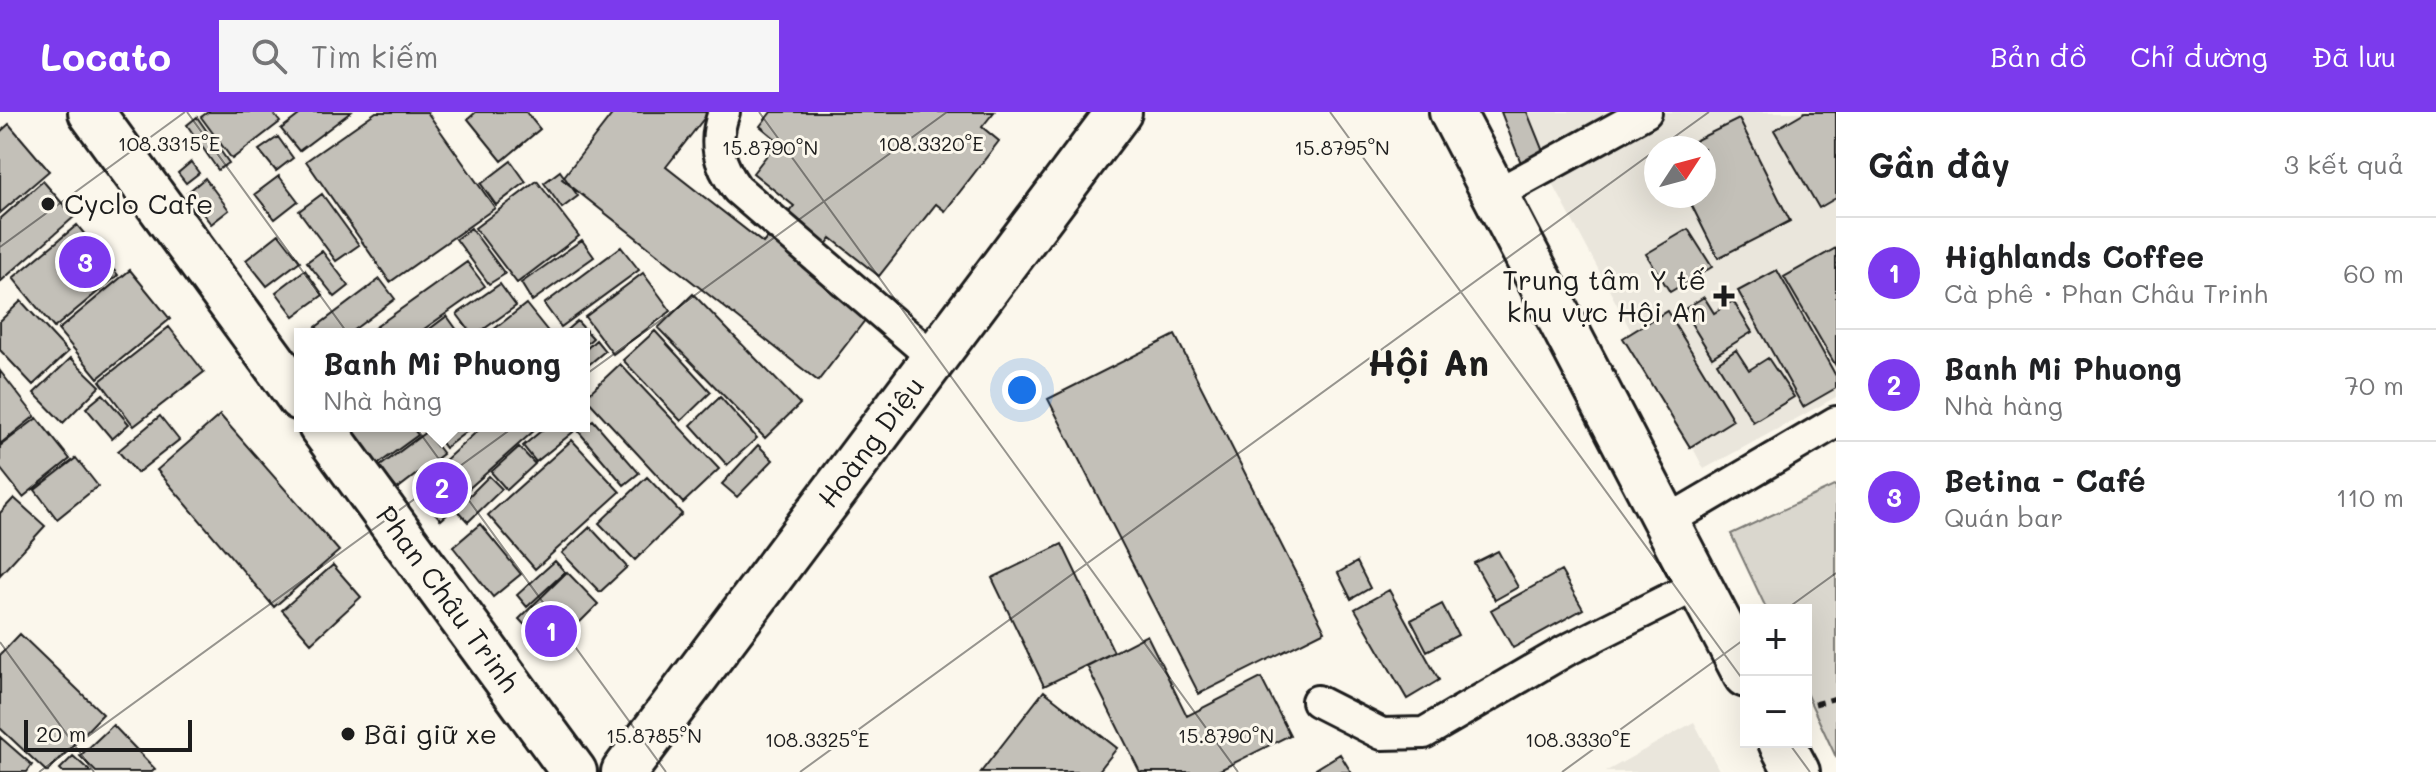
<!DOCTYPE html>
<html lang="vi">
<head>
<meta charset="utf-8">
<style>
  :root { --surface:#fff; --page:#f6f6f6; --text:#202124; --muted:#757577; --line:#e0e0e0; --accent:#7c3aed }
  body { margin:0; font-family:Mali,sans-serif; background:var(--page); color:var(--text) }
  .controls { position:absolute; right:24px; bottom:24px; display:grid; overflow:hidden; border-radius:0px; box-shadow:0 8px 32px #0002 }
  .controls button { width:72px; height:72px; display:grid; place-items:center; padding:0; border:0; border-bottom:2px solid var(--line); background:var(--surface); color:var(--text); font:40px sans-serif }
  .compass { position:absolute; left:1644px; top:24px; width:72px; height:72px; border-radius:50%; background:var(--surface); box-shadow:0 8px 32px #0002; rotate:54deg }
  .scale { position:absolute; left:24px; bottom:20px; width:168px; box-sizing:border-box; padding-left:8px; border:4px solid #1c1c1c; border-top:0; font-size:22px; line-height:28px; white-space:nowrap; color:#1c1c1c; -webkit-text-stroke:6px #fbf7ec; paint-order:stroke }
  .you { position:absolute; left:1022px; top:278px; width:28px; height:28px; margin:-20px; border:6px solid #fff; border-radius:50%; background:#1a73e8; box-shadow:0 0 0 12px #1a73e833 }
  .badge { display:grid; place-items:center; width:52px; height:52px; border-radius:50%; background:var(--accent); color:#fff; font-size:26px; font-weight:700 }
  .pin { position:absolute; translate:-50% -50%; border:4px solid #fff; box-shadow:0 2px 8px #0006 }
  .popup { position:absolute; left:294px; top:216px; width:296px; height:104px; box-sizing:border-box; display:grid; place-content:center; border-radius:0px; background:var(--surface); filter:drop-shadow(0 2px 6px #0005); font-size:26px; white-space:nowrap; color:var(--muted) }
  .popup b { font-size:30px; color:var(--text) }
  .popup::after { content:''; position:absolute; left:50%; top:100%; margin-left:-16px; border:16px solid transparent; border-top-color:var(--surface) }
  .list { margin:0; padding:0; list-style:none }
  h2 { display:flex; justify-content:space-between; align-items:center; height:104px; margin:0; padding:0 32px; font-size:34px }
  h2 small { font-size:26px; font-weight:400; color:var(--muted) }
  .list li { display:grid; grid-template-columns:52px 1fr auto; gap:24px; align-items:center; box-sizing:border-box; height:112px; padding:0 32px; border-top:2px solid var(--line) }
  .list b { display:block; font-size:30px; white-space:nowrap }
  .list p { margin:0; font-size:26px; white-space:nowrap; color:var(--muted) }
  .list em { font-size:26px; font-style:normal; color:var(--muted) }
  .icon { flex:none; width:44px; height:44px; fill:none; stroke:currentColor; stroke-width:2; stroke-linecap:round; stroke-linejoin:round }
  .map { position:relative; flex:none; width:1836px; height:660px; overflow:hidden }
  header { display:flex; align-items:center; gap:48px; box-sizing:border-box; height:112px; padding:0 40px; background:var(--accent); color:#fff }
  header strong { font-size:38px }
  nav { display:flex; gap:44px; margin-inline-start:auto; font-size:28px }
  .search { width:560px; height:72px; background:var(--page); display:flex; align-items:center; gap:20px; box-sizing:border-box; padding:0 28px; border-radius:0px; color:var(--muted); font-size:30px }
  main { display:flex }
  aside { flex:1; background:var(--surface) }
  .map>svg:first-child { display:block }
  .built { fill:#eae6dc; fill-rule:evenodd }
  .green { fill:#dad7ce; stroke:#7b7a75; stroke-width:2 }
  .building { fill:#c3c0b8; stroke:#1c1c1c; stroke-width:2 }
  .lines { fill:none; stroke-linecap:round; stroke-linejoin:round }
  .service-casing { stroke:#1c1c1c; stroke-width:36 }
  .minor-casing { stroke:#1c1c1c; stroke-width:50 }
  .tertiary-casing { stroke:#1c1c1c; stroke-width:50 }
  .primary-casing { stroke:#1c1c1c; stroke-width:50 }
  .path { stroke:#1c1c1c; stroke-width:5; stroke-dasharray:8 6; stroke-linecap:butt }
  .service { stroke:#fbf7ec; stroke-width:30 }
  .minor { stroke:#fbf7ec; stroke-width:44 }
  .tertiary { stroke:#fbf7ec; stroke-width:44 }
  .primary { stroke:#fbf7ec; stroke-width:44 }
  .ticks { fill:none; stroke:#1c1c1c; stroke-width:2; stroke-opacity:0.45 }
  .poi-dot { fill:#1c1c1c; stroke:#fbf7ec; stroke-width:3 }
  .labels { text-anchor:middle; stroke-width:6; stroke-linejoin:round; paint-order:stroke }
  .poi-label { font-size:28px; fill:#1c1c1c; stroke:#fbf7ec; text-anchor:start }
  .street-label { font-size:28px; fill:#1c1c1c; stroke:#fbf7ec }
  .district-label { font-size:36px; font-weight:bold; fill:#1c1c1c; stroke:#fbf7ec }
  .ticks-label { font-size:20px; text-anchor:middle; fill:#1c1c1c; stroke:#fbf7ec; stroke-width:6; stroke-linejoin:round; paint-order:stroke }
</style>
</head>
<body>
<header>
<strong>Locato</strong>
<div class="search"><svg class="icon" aria-label="search" viewBox="0 0 24 24"><circle cx="10" cy="10" r="6"/><path d="M15 15l6 6"/></svg>Tìm kiếm</div>
<nav><a>Bản đồ</a><a>Chỉ đường</a><a>Đã lưu</a></nav>
</header>
<main>
<div class="map">
<svg width="1836" height="660" viewBox="0 0 1836 660">
  <rect width="100%" height="100%" fill="#fbf7ec"/>
  <filter id="ink" filterUnits="userSpaceOnUse"><feTurbulence type="fractalNoise" baseFrequency=".0125" numOctaves="2"/><feDisplacementMap in="SourceGraphic" scale="16" xChannelSelector="R" yChannelSelector="G"/><feConvolveMatrix kernelMatrix="1 2 1 2 8 2 1 2 1" color-interpolation-filters="sRGB"/></filter>
  <g filter="url(#ink)">
    <!-- built -->
    <path class="built" d="M1515 0H1836V285L1704 357ZM1656 36H1704V84H1656Z
      M1694 610 1720 660H1605Z"/>
    <!-- green -->
    <path class="green" d="M1836 373V645L1806 581V498H1767L1731 422Z"/>
    <!-- building -->
    <path class="building" d="M208 0H272L280 10 232 47 201 5Z
      M303 0H351L299 39 281 17Z
      M376 0H427L495 96 390 170 306 49Z
      M476 0H526L540 17 502 49 468 7Z
      M614 0H709L666 55 763 131 794 94 753 61 778 29 760 14 771 0H994L982 15 999 29 945 99 936 92 879 164 831 126 809 156 869 203 818 269 562 67Z
      M1501 0H1527L1546 47 1523 56Z
      M1805 0H1836V86L1819 96 1774 18Z
      M197 5 229 51 218 58 187 13Z
      M1739 7 1790 109 1718 146 1687 84H1704V36H1680Z
      M9 12 49 59 0 101V20Z
      M278 25 293 46 276 59 259 38Z
      M511 49 526 70 496 93 481 72Z
      M191 50 199 61 186 71 178 61Z
      M560 59 578 84 562 96 544 71Z
      M279 64 298 89 275 107 255 82Z
      M205 66 229 98 211 112 187 81Z
      M43 69 74 105 0 170V107Z
      M537 69 579 124 517 171 475 116Z
      M322 82 359 133 336 149 299 99Z
      M77 113 118 163 54 216 13 166Z
      M471 116 505 162 489 172 456 127Z
      M1688 117 1712 155 1670 180 1646 142Z
      M279 122 300 149 267 174 246 148Z
      M582 128 594 145 532 189 521 171Z
      M621 135 639 158 561 215 544 192Z
      M1836 136V254L1784 165Z
      M322 139 349 174 335 185 307 150Z
      M467 150 485 174 417 222H366Z
      M130 158 170 207 98 266 58 218Z
      M305 158 323 183 294 204 276 180Z
      M1777 158 1836 264V276L1803 295 1738 179Z
      M643 161 671 199 613 242 585 205Z
      M380 167 395 187 348 222H322L316 215Z
      M500 172 516 194 477 222H472L457 202Z
      M693 182 800 292 765 326 658 216Z
      M1704 185 1714 201 1733 189 1752 220 1712 245 1683 198Z
      M21 189 68 240 33 273 0 238V209Z
      M526 192 550 222H488Z
      M1667 199 1733 308 1690 335 1623 226Z
      M447 204 457 218 451 222H423Z
      M577 209 593 226 584 234V222H562Z
      M169 215 204 260 134 314 100 269Z
      M655 219 711 280 681 309 623 248Z
      M1175 223 1325 519 1199 582 1048 287Z
      M596 228 605 239 586 255 584 239Z
      M1736 238 1749 258 1768 246 1794 285 1753 310 1717 251Z
      M71 246 100 274 63 311 34 281Z
      M620 252 719 357 683 391 585 285Z
      M0 259 35 304 0 332Z
      M103 282 129 312 112 327 86 296Z
      M720 285 757 326 727 353 691 313Z
      M220 303 339 439 274 495 157 358Z
      M160 304 179 328 137 361 118 339Z
      M37 306 70 347 23 385 0 356V334Z
      M593 308 639 361 624 373 579 320Z
      M349 314H411L418 323 377 353Z
      M429 314H474L445 336Z
      M483 314 536 317 457 387 432 360Z
      M547 314 578 316 536 350 523 334Z
      M426 320 443 342 397 377 379 355Z
      M572 328 620 380 535 457 488 403Z
      M758 333 773 348 737 385 722 372Z
      M519 335 535 352 507 378 491 360Z
      M76 346 98 374 57 407 35 378Z
      M432 364 458 393 441 408 416 379Z
      M489 364 502 377 468 410 456 397Z
      M647 365 682 402 635 448 599 411Z
      M14 386 45 414 0 463V401Z
      M480 412 521 462 493 485 453 435Z
      M590 415 627 455 600 480 562 441Z
      M1062 432 1114 540 1044 574 992 466Z
      M1498 439 1518 475 1495 488 1474 451Z
      M555 449 565 460 527 495 517 483Z
      M1357 450 1370 476 1351 487 1338 461Z
      M333 453 361 485 311 531 282 498Z
      M1561 459 1583 497 1513 536 1491 498Z
      M567 460 598 492 550 540 519 507Z
      M1389 478 1439 568 1407 587 1355 497Z
      M1442 492 1458 523 1427 539 1411 508Z
      M20 522 103 602 47 660 0 616V543Z
      M1147 523 1187 604 1261 566 1290 623 1216 660H1140L1087 554Z
      M1044 579 1117 636 1098 660H981Z
      M113 613 155 657 152 660H96L80 644Z
      M0 625 32 653 27 660H0Z
      M1340 642 1351 660H1311Z
      M73 644 91 660H63L60 657Z"/>
    <g class="lines">
      <!-- service casing -->
      <g class="service-casing">
        <path id="service" d="M724 0C713 31 718 51 737 77L934 246
          M1495 83 1646 0
          M1666 410 1836 310
          M1317 589 1382 622 1424 621 1565 539 1699 472"/>
      </g>
      <!-- minor casing -->
      <g class="minor-casing">
        <path id="minor" d="M91 0 300 286
          M321 314 574 660"/>
      </g>
      <!-- tertiary casing -->
      <g class="tertiary-casing">
        <path id="tertiary" d="M624 660 1119 0"/>
      </g>
      <!-- primary casing -->
      <g class="primary-casing">
        <path id="primary" d="M1452 0 1746 563
          M1781 630 1797 660"/>
      </g>
      <!-- path -->
      <path class="path" d="M1815 592 1836 586"/>
      <!-- service -->
      <use href="#service" class="service"/>
      <!-- minor -->
      <use href="#minor" class="minor"/>
      <!-- tertiary -->
      <use href="#tertiary" class="tertiary"/>
      <!-- primary -->
      <use href="#primary" class="primary"/>
    </g>
  </g>
  <!-- ticks -->
  <path class="ticks" d="M187 0 666 660M759 0 1238 660M1330 0 1746 572M1659 36 1709 0M0 135 185 0M1785 498 1836 461M0 530 94 660M1788 630 1810 660M39 660 947 0M800 660 1656 38M1562 660 1746 526"/>
  <!-- markers -->
  <g class="poi-dot">
    <circle cx="48" cy="92" r="8"/>
    <path d="M1720 172h8v8h8v8h-8v8h-8v-8h-8v-8h8z"/>
    <circle cx="348" cy="622" r="8"/>
  </g>
  <g class="labels">
    <!-- poi labels -->
    <g class="poi-label">
      <text x="64" y="102">Cyclo Cafe</text>
      <text x="1706" y="178" text-anchor="end">Trung tâm Y tế<tspan x="1706" dy="32">khu vực Hội An</tspan></text>
      <text x="364" y="632">Bãi giữ xe</text>
    </g>
    <!-- street labels -->
    <g class="street-label">
      <text transform="translate(871 330) rotate(-53)" y="10">Hoàng Diệu</text>
      <text transform="translate(448 487) rotate(54)" y="10">Phan Châu Trinh</text>
    </g>
    <!-- district labels -->
    <g class="district-label">
      <text x="1428" y="264">Hội An</text>
    </g>
  </g>
  <g class="ticks-label">
    <text x="931" y="39">108.3320°E</text>
    <text x="169" y="39">108.3315°E</text>
    <text x="770" y="43">15.8790°N</text>
    <text x="1342" y="43">15.8795°N</text>
    <text x="654" y="631">15.8785°N</text>
    <text x="1226" y="631">15.8790°N</text>
    <text x="817" y="635">108.3325°E</text>
    <text x="1578" y="635">108.3330°E</text>
  </g>
</svg>
<div class="controls">
<button>+</button>
<button>−</button>
</div>
<svg class="compass" viewBox="-18 -18 36 36"><path d="M0-13l5 13h-10z" fill="#e53935"/><path d="M0 13l5-13h-10z" fill="#757577"/></svg>
<div class="scale">20 m</div>
<div class="you"></div>
<div class="pin badge" style="left:551px;top:519px">1</div>
<div class="pin badge" style="left:442px;top:376px">2</div>
<div class="popup"><b>Banh Mi Phuong</b>Nhà hàng</div>
<div class="pin badge" style="left:85px;top:150px">3</div>
</div>
<aside>
<h2>Gần đây<small>3 kết quả</small></h2>
<ul class="list">
<li><span class="badge">1</span><div><b>Highlands Coffee</b><p>Cà phê · Phan Châu Trinh</p></div><em>60 m</em></li>
<li><span class="badge">2</span><div><b>Banh Mi Phuong</b><p>Nhà hàng</p></div><em>70 m</em></li>
<li><span class="badge">3</span><div><b>Betina - Café</b><p>Quán bar</p></div><em>110 m</em></li>
</ul>
</aside>
</main>
</body>
</html>
